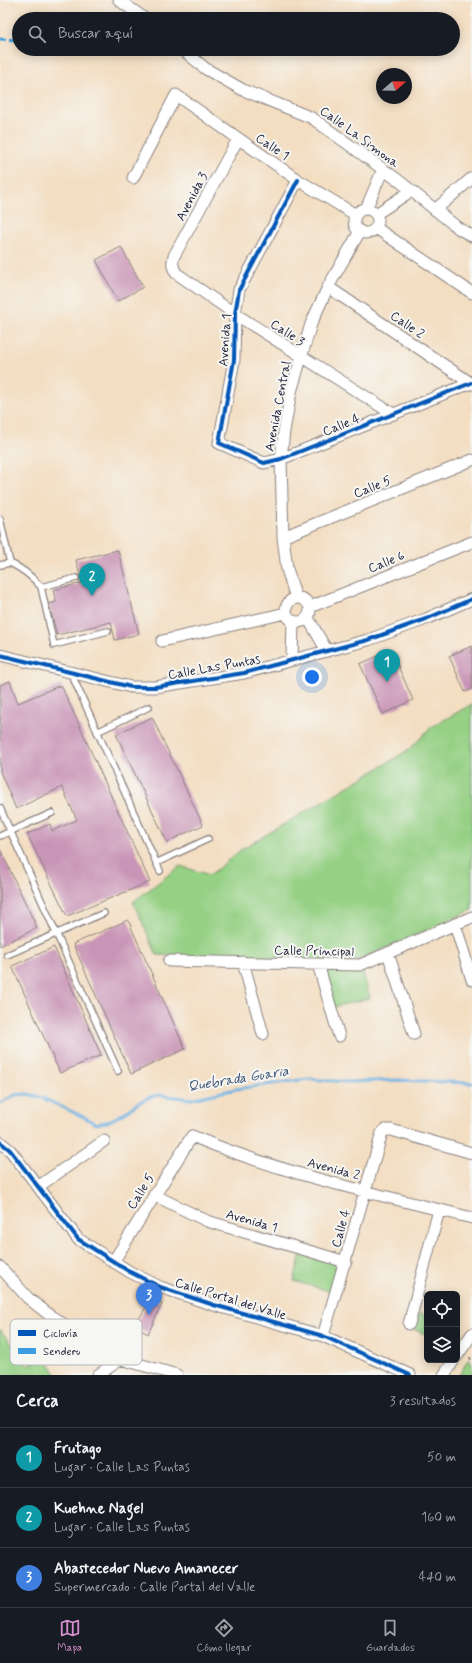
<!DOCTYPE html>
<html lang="es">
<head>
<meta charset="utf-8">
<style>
  :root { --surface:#171b24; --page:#242831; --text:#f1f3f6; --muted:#9ea1a6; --line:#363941; --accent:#d690ce }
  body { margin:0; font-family:Mynerve,sans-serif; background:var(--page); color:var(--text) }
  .controls { position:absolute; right:12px; bottom:12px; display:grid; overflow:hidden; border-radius:6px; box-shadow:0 2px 10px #0003 }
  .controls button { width:36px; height:36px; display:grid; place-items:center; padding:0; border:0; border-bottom:1px solid var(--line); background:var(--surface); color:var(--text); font:20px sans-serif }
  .compass { position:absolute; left:376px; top:68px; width:36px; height:36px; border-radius:50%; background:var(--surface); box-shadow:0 2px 10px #0003; rotate:70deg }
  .you { position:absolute; left:312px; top:677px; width:14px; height:14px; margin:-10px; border:3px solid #fff; border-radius:50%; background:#1a73e8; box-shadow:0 0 0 6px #1a73e833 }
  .badge { display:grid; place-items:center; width:26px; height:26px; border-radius:50%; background:var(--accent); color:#fff; font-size:13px; font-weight:700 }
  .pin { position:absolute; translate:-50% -33px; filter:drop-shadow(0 1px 2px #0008) }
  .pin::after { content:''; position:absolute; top:21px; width:14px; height:12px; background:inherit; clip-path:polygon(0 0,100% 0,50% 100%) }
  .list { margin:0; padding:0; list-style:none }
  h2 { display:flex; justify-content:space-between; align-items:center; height:52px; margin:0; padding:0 16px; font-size:17px }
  h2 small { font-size:13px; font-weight:400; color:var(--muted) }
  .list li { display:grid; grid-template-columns:26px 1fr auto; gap:12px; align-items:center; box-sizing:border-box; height:60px; padding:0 16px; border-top:1px solid var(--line) }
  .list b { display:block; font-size:15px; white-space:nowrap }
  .list p { margin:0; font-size:13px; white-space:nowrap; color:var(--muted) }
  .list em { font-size:13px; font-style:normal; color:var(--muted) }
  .icon { flex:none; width:22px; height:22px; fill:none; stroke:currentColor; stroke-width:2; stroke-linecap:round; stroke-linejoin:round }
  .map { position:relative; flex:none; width:472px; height:1375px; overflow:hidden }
  .search { position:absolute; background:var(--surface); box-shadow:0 2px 10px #0003; left:12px; right:12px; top:12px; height:44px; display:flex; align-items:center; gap:10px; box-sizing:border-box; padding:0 14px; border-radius:22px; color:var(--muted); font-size:15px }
  .sheet { height:232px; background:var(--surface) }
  nav { display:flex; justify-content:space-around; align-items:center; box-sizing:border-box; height:56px; border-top:1px solid var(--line); background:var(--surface); font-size:11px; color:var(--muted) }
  nav a { display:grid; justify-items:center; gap:2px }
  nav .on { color:var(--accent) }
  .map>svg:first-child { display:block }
  .green { fill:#95d084; stroke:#5c7960 }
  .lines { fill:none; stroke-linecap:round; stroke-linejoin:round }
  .stream { stroke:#6db2e3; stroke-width:3 }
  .building { fill:#c995b7 }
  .lane-casing { stroke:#8a807e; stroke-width:8 }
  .street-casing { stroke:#8a807e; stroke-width:13 }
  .path { stroke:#8a807e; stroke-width:2; stroke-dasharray:3 3; stroke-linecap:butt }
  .lane { stroke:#fff; stroke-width:5.5 }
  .street { stroke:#fff; stroke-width:11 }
  .quiet { stroke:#3c9ce2; stroke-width:3; stroke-dasharray:6 3; stroke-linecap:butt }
  .cycleway-casing { stroke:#f6f6f2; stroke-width:6 }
  .cycleway { stroke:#0057b8; stroke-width:4 }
  .labels { text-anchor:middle; stroke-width:4; stroke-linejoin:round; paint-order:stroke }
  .street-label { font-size:13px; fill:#22223b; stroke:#f6f6f2 }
  .water-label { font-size:14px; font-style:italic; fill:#3c5476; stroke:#f6f6f2 }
  .key { fill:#f6f6f2; stroke:#b6b6bb; stroke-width:1 }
  .key-label { font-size:11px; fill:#22223b }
</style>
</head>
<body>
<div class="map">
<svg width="472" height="1375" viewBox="0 0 472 1375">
  <rect width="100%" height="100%" fill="#f6f6f2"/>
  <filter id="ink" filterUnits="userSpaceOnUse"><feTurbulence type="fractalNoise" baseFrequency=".025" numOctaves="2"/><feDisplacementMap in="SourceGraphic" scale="8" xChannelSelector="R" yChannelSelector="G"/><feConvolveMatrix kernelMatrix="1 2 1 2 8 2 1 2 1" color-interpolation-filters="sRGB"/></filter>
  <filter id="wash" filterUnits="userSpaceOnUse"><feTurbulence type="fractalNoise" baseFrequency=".012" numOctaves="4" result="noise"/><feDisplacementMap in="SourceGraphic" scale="16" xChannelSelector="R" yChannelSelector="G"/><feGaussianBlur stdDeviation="0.9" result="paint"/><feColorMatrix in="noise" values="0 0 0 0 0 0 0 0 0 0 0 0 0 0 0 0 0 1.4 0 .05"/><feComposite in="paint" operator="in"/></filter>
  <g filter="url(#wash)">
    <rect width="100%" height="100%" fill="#f3dec2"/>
    <!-- green -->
    <path class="green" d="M472 704V910L356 961 157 955 133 902 180 866 210 875 242 849 394 759 412 747 430 728Z
      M323 968 362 969 370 998 334 1007Z
      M301 1253 341 1265 333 1292 294 1281Z
      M419 1313 427 1317V1335L413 1329Z
      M0 1329 28 1366 44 1357 57 1375H0Z
      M469 1358 472 1365V1375H459Z"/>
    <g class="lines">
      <!-- stream -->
      <path class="stream" d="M0 1103 15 1095 27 1094 40 1097 86 1118 95 1124 107 1122 123 1114 138 1103 150 1097 159 1095 191 1099 236 1089 308 1079 348 1082 398 1080 472 1083"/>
    </g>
    <g id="blocks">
      <!-- building -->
      <path class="building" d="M121 247 143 287 118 301 96 260Z
        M118 550 139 634 115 640 111 622 57 635 49 604 56 602 53 590 82 583 76 560Z
        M472 646V689L465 692 449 656Z
        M391 650 413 700 383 714 360 664Z
        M10 681 18 703 61 685 150 882 67 916 27 834 50 824 52 831 77 820 62 787 16 809 0 772V685Z
        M152 717 203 825 167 842 116 734Z
        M0 849 37 928 0 946Z
        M128 920 185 1049 131 1074 73 944Z
        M54 947 101 1055 60 1073 12 966Z
        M151 1298 162 1304 148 1334 135 1326Z"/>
    </g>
  </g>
  <g filter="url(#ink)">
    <use href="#blocks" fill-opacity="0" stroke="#8a807e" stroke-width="1"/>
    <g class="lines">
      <!-- lane casing -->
      <g class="lane-casing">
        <path id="lane" d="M0 519 10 563
          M10 563C23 569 32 576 41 587L76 578
          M0 565 10 563
          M41 587 54 645 108 631
          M71 673 160 871
          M97 732 149 707
          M0 808 118 1071
          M0 836 52 813
          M156 863 208 839
          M7 955 104 913"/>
      </g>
      <!-- street casing -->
      <g class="street-casing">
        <path id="street" d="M119 0 145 19
          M182 49 206 69 243 90 312 118 398 180 458 228 472 236
          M238 139 174 256C172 263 172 266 176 273L235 314 393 414
          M133 178 176 95 298 180 356 215
          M298 180 239 290 235 314 234 360 219 443 264 463 281 459 471 383
          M366 209 383 169
          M354 221a12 12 0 1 1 24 0a12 12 0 1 1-24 0Z
          M435 210 472 178
          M376 214 411 191
          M376 228 472 293
          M328 287 472 384
          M283 537 472 460
          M286 610a12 12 0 1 1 24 0a12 12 0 1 1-24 0Z
          M296 598 287 569 283 537 281 459 284 431 291 392 311 324 328 287 360 231
          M310 607 472 542
          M308 618 327 651
          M162 641 286 613
          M0 655 131 687H155L244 673 368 640 426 619 472 599
          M292 660 293 622
          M455 924 472 980
          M388 953 414 1034
          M169 961 360 965 472 917
          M243 962 263 1034
          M318 964 339 1036
          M0 1142 10 1150 78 1239 130 1272 160 1287 214 1305 323 1336 410 1375
          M39 1186 104 1141
          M154 1195 207 1221 346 1262
          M113 1262 192 1136C281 1174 378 1194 472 1218
          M0 1267 28 1298 52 1317 121 1359 177 1375
          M409 1324 439 1210
          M323 1336 382 1133 385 1130H391L472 1153
          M457 1356 472 1334
          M98 1375 121 1359
          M444 1375 454 1360"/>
      </g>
      <!-- path -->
      <path class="path" d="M470 1357 472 1363"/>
      <!-- lane -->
      <use href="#lane" class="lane"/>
      <!-- street -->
      <use href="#street" class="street"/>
      <!-- quiet -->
      <path class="quiet" d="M0 39 19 40
        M53 49H55"/>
      <!-- cycleway casing -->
      <g class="cycleway-casing">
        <path id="cycleway" d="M298 180 239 290 235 314 234 360 219 443 264 463 281 459 471 383
          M0 655 131 687H155L244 673 368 640 426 619 472 599
          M0 1142 10 1150 78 1239 130 1272 160 1287 214 1305 323 1336 410 1375"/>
      </g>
      <!-- cycleway -->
      <use href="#cycleway" class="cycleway"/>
    </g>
  </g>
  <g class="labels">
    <!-- street labels -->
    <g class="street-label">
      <text transform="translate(360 136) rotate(36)" y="5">Calle La Simona</text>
      <text transform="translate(273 146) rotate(34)" y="5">Calle 1</text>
      <text transform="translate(191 196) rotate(-62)" y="5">Avenida 3</text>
      <text transform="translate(408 324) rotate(34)" y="5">Calle 2</text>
      <text transform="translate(288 332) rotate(33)" y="5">Calle 3</text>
      <text transform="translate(224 340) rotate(-86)" y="5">Avenida 1</text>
      <text transform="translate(277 406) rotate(-79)" y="5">Avenida Central</text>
      <text transform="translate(341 424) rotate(-22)" y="5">Calle 4</text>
      <text transform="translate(372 486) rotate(-22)" y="5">Calle 5</text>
      <text transform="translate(386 561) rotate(-22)" y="5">Calle 6</text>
      <text transform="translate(214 666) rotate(-10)" y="5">Calle Las Puntas</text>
      <text transform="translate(314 950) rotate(1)" y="5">Calle Principal</text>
      <text transform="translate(334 1168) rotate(15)" y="5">Avenida 2</text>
      <text transform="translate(140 1191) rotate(-58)" y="5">Calle 5</text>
      <text transform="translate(252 1220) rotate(16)" y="5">Avenida 1</text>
      <text transform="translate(340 1228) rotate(-74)" y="5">Calle 4</text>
      <text transform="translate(231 1298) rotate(17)" y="5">Calle Portal del Valle</text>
    </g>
    <!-- water labels -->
    <g class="water-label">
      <text transform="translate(238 1078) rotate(-9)" y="5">Quebrada Guaria</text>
    </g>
  </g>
  <!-- legend -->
  <rect x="10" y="1319" width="132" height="46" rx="6" class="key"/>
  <rect x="18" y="1330" width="18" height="6" fill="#0057b8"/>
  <rect x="18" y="1348" width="18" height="6" fill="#3c9ce2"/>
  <g class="key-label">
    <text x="43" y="1337">Ciclovía</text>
    <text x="43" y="1355">Sendero</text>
  </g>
</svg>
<div class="controls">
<button><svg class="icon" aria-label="locate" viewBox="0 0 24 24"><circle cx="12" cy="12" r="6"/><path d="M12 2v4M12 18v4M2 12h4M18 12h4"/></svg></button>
<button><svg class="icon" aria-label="layers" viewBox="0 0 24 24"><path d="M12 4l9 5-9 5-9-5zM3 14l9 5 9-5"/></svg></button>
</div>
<svg class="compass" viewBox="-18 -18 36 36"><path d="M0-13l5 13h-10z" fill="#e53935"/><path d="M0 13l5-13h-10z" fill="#9ea1a6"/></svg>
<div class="you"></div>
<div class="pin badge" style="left:387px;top:682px;background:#0f9aa8">1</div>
<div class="pin badge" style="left:92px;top:596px;background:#0f9aa8">2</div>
<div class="pin badge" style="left:149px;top:1315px;background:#3f7fe0">3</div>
<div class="search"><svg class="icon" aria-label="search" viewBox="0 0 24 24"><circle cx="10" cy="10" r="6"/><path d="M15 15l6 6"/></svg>Buscar aquí</div>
</div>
<section class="sheet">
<h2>Cerca<small>3 resultados</small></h2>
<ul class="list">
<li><span class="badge" style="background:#0f9aa8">1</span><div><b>Frutago</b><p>Lugar · Calle Las Puntas</p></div><em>50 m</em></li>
<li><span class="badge" style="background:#0f9aa8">2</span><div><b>Kuehne Nagel</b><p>Lugar · Calle Las Puntas</p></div><em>160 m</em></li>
<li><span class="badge" style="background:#3f7fe0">3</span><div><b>Abastecedor Nuevo Amanecer</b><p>Supermercado · Calle Portal del Valle</p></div><em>440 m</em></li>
</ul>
</section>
<nav>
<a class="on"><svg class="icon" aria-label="map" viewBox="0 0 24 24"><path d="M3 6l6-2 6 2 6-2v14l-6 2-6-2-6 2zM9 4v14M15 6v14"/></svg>Mapa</a>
<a><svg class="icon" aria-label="directions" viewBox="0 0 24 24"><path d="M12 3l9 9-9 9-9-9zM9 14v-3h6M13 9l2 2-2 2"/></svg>Cómo llegar</a>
<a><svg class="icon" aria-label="saved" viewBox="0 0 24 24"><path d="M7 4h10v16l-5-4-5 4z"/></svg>Guardados</a>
</nav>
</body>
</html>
